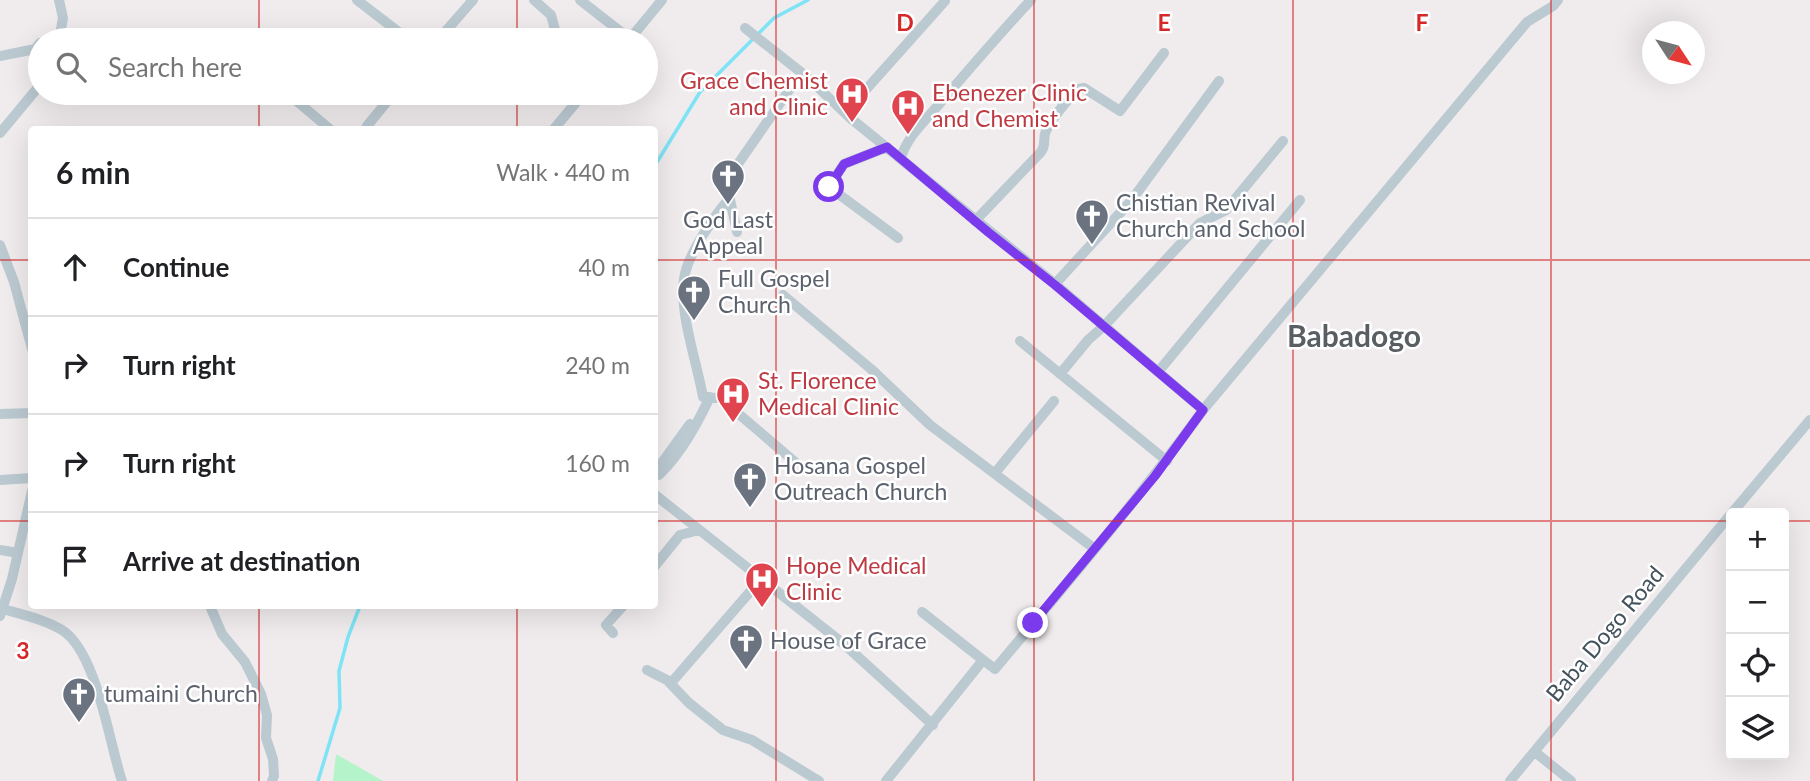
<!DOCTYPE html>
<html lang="en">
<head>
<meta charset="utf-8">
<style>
  :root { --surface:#fff; --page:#f6f6f6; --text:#202124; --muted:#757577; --line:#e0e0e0 }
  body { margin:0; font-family:Lato,sans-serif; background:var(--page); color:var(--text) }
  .controls { position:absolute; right:21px; bottom:21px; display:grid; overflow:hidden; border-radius:7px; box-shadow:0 7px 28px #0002 }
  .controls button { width:63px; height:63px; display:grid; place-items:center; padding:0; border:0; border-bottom:2px solid var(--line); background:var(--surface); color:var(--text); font:35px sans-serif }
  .compass { position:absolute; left:1642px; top:21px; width:63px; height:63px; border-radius:50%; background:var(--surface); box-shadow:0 7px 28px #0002; rotate:126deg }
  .stop { position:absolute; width:21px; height:21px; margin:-16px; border:5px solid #7c3aed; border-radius:50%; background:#fff }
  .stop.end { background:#7c3aed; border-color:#fff; box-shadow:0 2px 7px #0008 }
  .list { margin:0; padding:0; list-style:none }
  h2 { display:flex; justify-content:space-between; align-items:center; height:91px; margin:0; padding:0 28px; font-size:30px }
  h2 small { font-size:23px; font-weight:400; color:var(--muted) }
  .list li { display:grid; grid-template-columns:46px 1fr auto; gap:21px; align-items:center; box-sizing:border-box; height:98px; padding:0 28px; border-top:2px solid var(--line) }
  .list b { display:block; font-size:26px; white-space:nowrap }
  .list em { font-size:23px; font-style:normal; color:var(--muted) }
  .icon { flex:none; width:38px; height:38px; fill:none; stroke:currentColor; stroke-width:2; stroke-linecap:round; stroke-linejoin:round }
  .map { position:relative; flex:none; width:1810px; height:781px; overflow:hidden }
  .search { position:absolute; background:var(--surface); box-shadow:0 7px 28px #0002; left:28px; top:28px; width:630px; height:77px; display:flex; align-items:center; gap:18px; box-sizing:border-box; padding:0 24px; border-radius:38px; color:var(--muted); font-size:26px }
  .panel { position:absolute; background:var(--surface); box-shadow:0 7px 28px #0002; left:28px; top:126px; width:630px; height:483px; border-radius:7px }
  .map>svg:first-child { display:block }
  .green { fill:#b5f3ca }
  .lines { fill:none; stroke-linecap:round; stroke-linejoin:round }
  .stream { stroke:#7ee3f5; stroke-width:3.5 }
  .minor { stroke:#bbc9d1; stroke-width:10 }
  .route { stroke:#7c3aed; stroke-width:9 }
  .grid { fill:none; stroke:#d62828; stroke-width:2; stroke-opacity:0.55 }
  .labels { text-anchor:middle; stroke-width:5; stroke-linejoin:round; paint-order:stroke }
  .health-label { font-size:23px; fill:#be3a42; stroke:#fff; text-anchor:start }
  .worship-label { font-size:23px; fill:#5b616d; stroke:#fff; text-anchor:start }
  .street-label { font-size:23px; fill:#43525c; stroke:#fff }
  .district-label { font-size:30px; font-weight:bold; fill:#595e63; stroke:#fff }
  .grid-label { font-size:23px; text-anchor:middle; font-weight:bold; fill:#d62828; stroke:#fff; stroke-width:5; stroke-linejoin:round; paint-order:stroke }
</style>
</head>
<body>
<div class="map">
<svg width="1810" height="781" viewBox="0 0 1810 781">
  <rect width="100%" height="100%" fill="#f0eced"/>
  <!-- green -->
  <path class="green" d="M336 754 383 781H333Z"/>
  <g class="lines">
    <!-- stream -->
    <path class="stream" d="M654 167 700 92 774 18 808 0
      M318 781 340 708 339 671 348 637 360 606"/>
    <!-- minor -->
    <path class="minor" d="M59 0 63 18 59 40
      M357 0 409 40
      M534 0 551 15 557 37
      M580 0 630 39
      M745 28 807 77 849 117 1055 284 1203 410
      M438 40 473 0
      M629 40 662 0
      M0 56 35 49 40 43
      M287 93 331 130
      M849 117 854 103 945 1
      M371 130 367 126 394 93
      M553 130 584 93
      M0 133 40 85
      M887 147 844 164 829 187 898 238
      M901 158C907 136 927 119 941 102 971 67 1000 33 1031 0
      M975 221 1041 152C1047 144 1042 139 1046 131 1053 116 1067 101 1078 89L1084 88 1120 111 1164 53
      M737 232 728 190 731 174 792 86 807 77
      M0 245 14 282 32 349
      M1055 284 1131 201 1219 81
      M783 295 871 369 930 425 1095 549
      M1020 341 1167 461
      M1158 372 1300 200
      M1060 374 1088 340 1104 326 1200 223 1226 210 1283 141
      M703 397C697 363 679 312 684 279 687 255 713 218 728 200
      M703 397 720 398 795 462
      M0 414 32 413
      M656 471 690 424
      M995 473 1054 401
      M659 475C682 452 696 426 710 397H705
      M0 480 32 478
      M654 494 845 645 933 725
      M1732 513 1810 420
      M0 550 18 553
      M654 567 680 535 699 530
      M210 606 222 634 245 662 261 694 267 715 266 738 273 759 274 776 272 781
      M0 608C20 614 44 619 62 630 97 652 109 743 122 781
      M922 612 983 660
      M0 616 12 579 32 491
      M613 633 606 625 623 606
      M647 670 667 680 689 703 723 730 752 740 819 781
      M671 683 761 579
      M1535 752 1571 781
      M886 781 983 660 995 669C1066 584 1138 500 1203 410L1527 22 1553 6 1558 0
      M1510 781 1731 514"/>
  </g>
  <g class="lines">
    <!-- route -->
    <path class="route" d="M829 187 844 164 887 147 988 232 1055 285 1203 410 1155 476 1033 623"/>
  </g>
  <!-- grid -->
  <path class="grid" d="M259 0V40M517 0V40M776 0V781M1034 0V781M1293 0V781M1551 0V781M259 93V130M517 93V130M0 260H32M654 260H1810M0 521H32M654 521H1731M1784 521H1810M259 606V781M517 606V781"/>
  <!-- icons -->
  <defs>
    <g id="hospital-pin" transform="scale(1.75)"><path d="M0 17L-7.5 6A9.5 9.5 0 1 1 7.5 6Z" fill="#e0444e" stroke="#fff"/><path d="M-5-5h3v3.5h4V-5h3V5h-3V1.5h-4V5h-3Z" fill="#fff"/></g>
    <g id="church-pin" transform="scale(1.75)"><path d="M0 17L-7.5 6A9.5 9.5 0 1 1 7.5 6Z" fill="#6b7280" stroke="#fff"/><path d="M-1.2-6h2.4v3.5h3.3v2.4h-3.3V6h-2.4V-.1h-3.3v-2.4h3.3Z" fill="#fff"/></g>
  </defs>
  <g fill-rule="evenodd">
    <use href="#hospital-pin" x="852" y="94"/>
    <use href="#hospital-pin" x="908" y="106"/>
    <use href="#church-pin" x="728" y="176"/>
    <use href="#church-pin" x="1092" y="216"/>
    <use href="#church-pin" x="694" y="292"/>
    <use href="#hospital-pin" x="733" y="394"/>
    <use href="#church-pin" x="750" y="479"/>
    <use href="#hospital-pin" x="762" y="579"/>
    <use href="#church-pin" x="746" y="641"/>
    <use href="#church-pin" x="79" y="694"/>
  </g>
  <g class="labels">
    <!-- health labels -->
    <g class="health-label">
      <text x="828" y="89" text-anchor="end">Grace Chemist<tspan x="828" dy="26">and Clinic</tspan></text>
      <text x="932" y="101">Ebenezer Clinic<tspan x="932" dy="26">and Chemist</tspan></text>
      <text x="758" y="389">St. Florence<tspan x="758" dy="26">Medical Clinic</tspan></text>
      <text x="786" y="574">Hope Medical<tspan x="786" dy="26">Clinic</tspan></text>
    </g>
    <!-- worship labels -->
    <g class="worship-label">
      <text x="1116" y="211">Chistian Revival<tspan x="1116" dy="26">Church and School</tspan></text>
      <text x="728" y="228" text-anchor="middle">God Last<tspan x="728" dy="26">Appeal</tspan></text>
      <text x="718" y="287">Full Gospel<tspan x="718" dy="26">Church</tspan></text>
      <text x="774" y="474">Hosana Gospel<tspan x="774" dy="26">Outreach Church</tspan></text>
      <text x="770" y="649">House of Grace</text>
      <text x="104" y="702">tumaini Church</text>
    </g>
    <!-- street labels -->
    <g class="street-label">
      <text transform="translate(1605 634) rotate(-50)" y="8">Baba Dogo Road</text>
    </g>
    <!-- district labels -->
    <g class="district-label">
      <text x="1354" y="347">Babadogo</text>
    </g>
  </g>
  <g class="grid-label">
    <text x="905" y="31">D</text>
    <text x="1164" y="31">E</text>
    <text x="1422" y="31">F</text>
    <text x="23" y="659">3</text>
  </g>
</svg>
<div class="controls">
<button>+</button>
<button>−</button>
<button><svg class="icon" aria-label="locate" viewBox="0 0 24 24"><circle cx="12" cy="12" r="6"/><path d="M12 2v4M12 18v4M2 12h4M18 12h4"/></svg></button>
<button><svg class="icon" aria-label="layers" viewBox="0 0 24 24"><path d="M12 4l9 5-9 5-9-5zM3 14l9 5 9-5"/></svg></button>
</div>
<svg class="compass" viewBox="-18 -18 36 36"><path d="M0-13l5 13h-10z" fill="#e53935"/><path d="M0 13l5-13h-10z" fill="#757577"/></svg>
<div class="stop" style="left:829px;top:187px"></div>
<div class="stop end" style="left:1033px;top:623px"></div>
<div class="search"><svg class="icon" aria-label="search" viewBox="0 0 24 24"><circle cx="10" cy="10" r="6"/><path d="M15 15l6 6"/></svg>Search here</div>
<section class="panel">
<h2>6 min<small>Walk · 440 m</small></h2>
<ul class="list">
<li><svg class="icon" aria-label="ahead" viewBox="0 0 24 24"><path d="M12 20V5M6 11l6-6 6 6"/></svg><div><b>Continue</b></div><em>40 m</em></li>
<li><svg class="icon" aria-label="right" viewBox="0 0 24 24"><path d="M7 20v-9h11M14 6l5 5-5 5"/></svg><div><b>Turn right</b></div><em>240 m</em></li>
<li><svg class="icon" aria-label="right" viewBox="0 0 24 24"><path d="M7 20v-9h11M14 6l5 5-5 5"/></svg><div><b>Turn right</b></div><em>160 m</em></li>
<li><svg class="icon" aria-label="arrive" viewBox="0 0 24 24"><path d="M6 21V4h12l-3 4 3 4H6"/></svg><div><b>Arrive at destination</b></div></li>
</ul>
</section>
</div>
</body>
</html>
